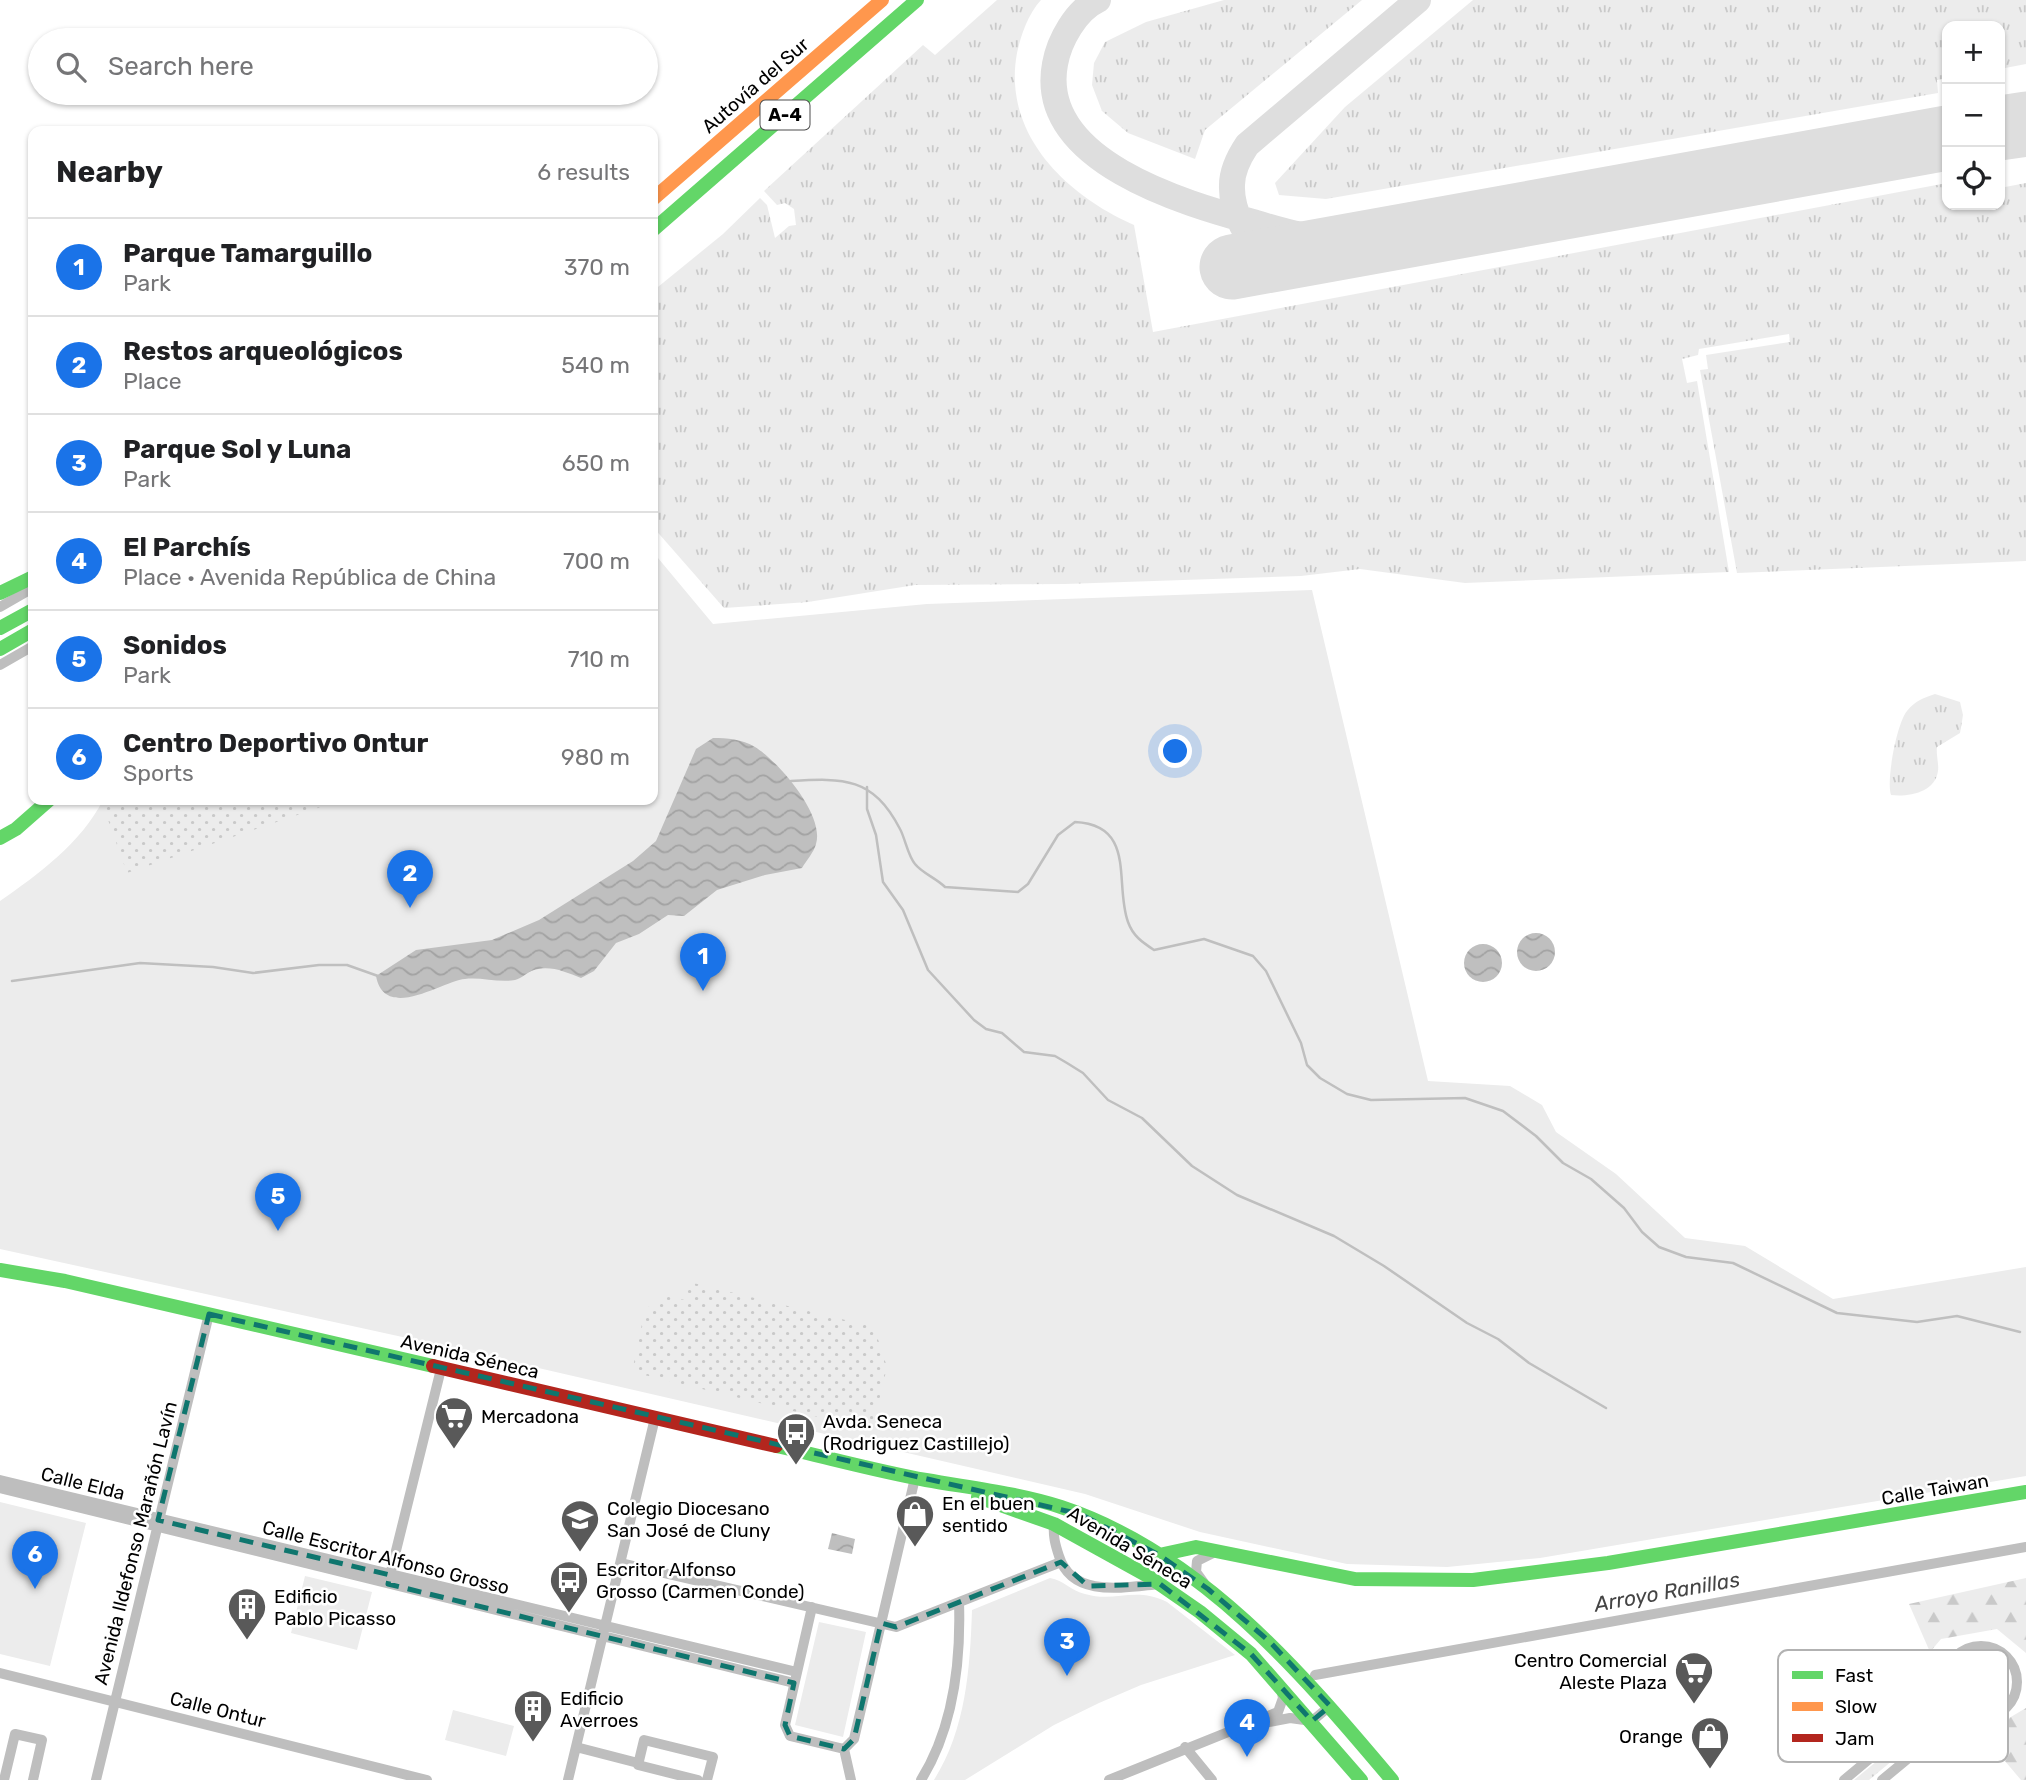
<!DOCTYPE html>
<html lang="en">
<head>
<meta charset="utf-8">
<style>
  :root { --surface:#fff; --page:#f6f6f6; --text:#202124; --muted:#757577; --line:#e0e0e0; --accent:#1a73e8 }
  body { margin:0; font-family:Rubik,sans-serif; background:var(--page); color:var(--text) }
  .controls { position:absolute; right:21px; top:21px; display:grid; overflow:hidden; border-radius:14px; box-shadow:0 2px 5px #0004 }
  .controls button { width:63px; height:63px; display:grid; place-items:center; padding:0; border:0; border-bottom:2px solid var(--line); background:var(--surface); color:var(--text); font:35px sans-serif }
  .you { position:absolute; left:1176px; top:752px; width:24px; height:24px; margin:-18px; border:5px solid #fff; border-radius:50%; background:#1a73e8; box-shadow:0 0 0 10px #1a73e833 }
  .badge { display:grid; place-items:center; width:46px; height:46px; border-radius:50%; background:var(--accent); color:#fff; font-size:23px; font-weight:700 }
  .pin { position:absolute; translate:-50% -58px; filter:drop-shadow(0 2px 4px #0008) }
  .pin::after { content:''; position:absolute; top:37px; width:24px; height:21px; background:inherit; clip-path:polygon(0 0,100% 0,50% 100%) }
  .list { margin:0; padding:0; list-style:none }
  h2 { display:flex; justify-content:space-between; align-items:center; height:91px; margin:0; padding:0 28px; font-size:30px }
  h2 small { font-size:23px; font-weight:400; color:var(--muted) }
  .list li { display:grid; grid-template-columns:46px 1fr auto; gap:21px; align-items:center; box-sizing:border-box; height:98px; padding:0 28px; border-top:2px solid var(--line) }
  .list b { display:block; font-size:26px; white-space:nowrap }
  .list p { margin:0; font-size:23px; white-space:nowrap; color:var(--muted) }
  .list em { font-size:23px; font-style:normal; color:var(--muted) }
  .icon { flex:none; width:38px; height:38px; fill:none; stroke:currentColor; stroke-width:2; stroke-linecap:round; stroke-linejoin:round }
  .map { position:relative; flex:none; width:2026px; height:1780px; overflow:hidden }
  .search { position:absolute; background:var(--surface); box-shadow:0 2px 5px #0004; left:28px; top:28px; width:630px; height:77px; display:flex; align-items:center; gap:18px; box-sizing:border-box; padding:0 24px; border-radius:38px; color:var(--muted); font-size:26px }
  .panel { position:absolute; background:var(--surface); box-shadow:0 2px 5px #0004; left:28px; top:126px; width:630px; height:679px; border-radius:14px }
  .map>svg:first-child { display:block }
  .grass { fill:url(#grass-tufts) }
  .forest { fill:url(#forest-firs) }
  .park { fill:#ececec }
  .garden { fill:url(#garden-dots) }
  .water { fill:url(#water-waves) }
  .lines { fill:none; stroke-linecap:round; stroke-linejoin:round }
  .stream { stroke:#bfbfbf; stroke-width:2.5 }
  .canal { stroke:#bfbfbf; stroke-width:10 }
  .taxiway { stroke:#dedede; stroke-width:26 }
  .runway { stroke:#dedede; stroke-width:65 }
  .street { stroke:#bebebe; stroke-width:10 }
  .fast { stroke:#63d668; stroke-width:14 }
  .slow { stroke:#ff974d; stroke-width:14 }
  .jam { stroke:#b3261e; stroke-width:14 }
  .marked { fill:none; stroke:#0f766e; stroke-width:5; stroke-dasharray:14 9; stroke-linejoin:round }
  .labels { text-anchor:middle; stroke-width:5; stroke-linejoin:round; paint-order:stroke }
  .shield { fill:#fff; stroke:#4c4c4c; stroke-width:2 }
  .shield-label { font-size:18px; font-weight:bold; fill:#000 }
  .street-label { font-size:19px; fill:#000; stroke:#fff }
  .poi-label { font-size:19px; fill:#000; stroke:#fff; text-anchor:start }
  .water-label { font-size:21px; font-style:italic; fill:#444; stroke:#fff }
  .key { fill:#fff; stroke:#b2b2b2; stroke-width:2 }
  .key-label { font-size:19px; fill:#000 }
</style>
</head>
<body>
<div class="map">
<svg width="2026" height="1780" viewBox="0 0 2026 1780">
  <defs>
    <pattern id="grass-tufts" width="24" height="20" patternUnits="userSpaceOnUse" patternTransform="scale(1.75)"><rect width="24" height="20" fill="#ececec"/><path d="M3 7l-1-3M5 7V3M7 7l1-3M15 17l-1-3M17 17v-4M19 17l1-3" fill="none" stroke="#c9c9c9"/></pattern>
    <pattern id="forest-firs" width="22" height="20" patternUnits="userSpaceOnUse" patternTransform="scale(1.75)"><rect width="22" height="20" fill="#ececec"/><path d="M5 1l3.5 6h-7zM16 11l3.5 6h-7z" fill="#c9c9c9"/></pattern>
    <pattern id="garden-dots" width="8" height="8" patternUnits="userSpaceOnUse" patternTransform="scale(1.75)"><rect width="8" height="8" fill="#ececec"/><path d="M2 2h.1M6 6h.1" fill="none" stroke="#c9c9c9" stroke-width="1.8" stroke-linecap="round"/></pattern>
    <pattern id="water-waves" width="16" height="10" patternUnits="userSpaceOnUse" patternTransform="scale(1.75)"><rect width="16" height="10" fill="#bfbfbf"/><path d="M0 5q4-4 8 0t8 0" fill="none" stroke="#a2a2a2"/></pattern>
  </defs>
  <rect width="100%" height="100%" fill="#fff"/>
  <!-- grass -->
  <path class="grass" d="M997 0H1041C1028 14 1021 35 1017 53 1002 134 1066 195 1134 225L1153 332 1947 183V205H2000V188L2026 183V561L1737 573 1700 370 1708 369 1706 355 1790 342 1789 334 1699 349 1698 355 1682 359 1687 383 1697 381 1729 572 1465 583 1360 569 1301 576 1065 584 915 585 808 602 724 608 653 527V291L723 234 760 198 767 205 775 238 789 226 796 225 794 209 785 203 777 205 764 191 923 45 935 55Z
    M1224 0H1362L1205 130 1195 159 1128 133 1102 111 1092 85 1094 63 1105 42 1146 22Z
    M1473 0H2026V64L2000 69V26H1947V78L1937 80 1938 93 1326 199 1279 195 1275 183 1345 107Z
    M1935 694 1960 702 1963 715 1960 733 1937 747C1936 755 1939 764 1938 771 1935 793 1908 797 1891 795 1886 780 1897 723 1907 711 1915 701 1923 698 1935 694Z
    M1928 1719 1934 1726 1869 1780H1854Z"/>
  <!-- forest -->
  <path class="forest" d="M2026 1578V1653L1997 1629 1941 1639 1930 1652 1909 1604Z
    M2026 1708V1780H2021L1982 1734Z"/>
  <!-- park -->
  <path class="park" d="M653 552 713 624 927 604 1312 590 1428 1081 1510 1086 1542 1105 1556 1132 1616 1174 1685 1238 1745 1246 1833 1299 2026 1267V1476L1540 1558 1447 1567 1347 1564 1200 1532 1085 1494 439 1345 0 1249V901C39 874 81 843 103 800H653Z
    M0 1502 86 1523 50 1666 0 1654Z
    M305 1576 372 1592 357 1650 291 1633Z
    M1050 1578C1064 1580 1071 1591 1085 1594 1115 1603 1135 1586 1167 1602L1235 1655 1141 1685 1099 1703 1054 1725 965 1780H934C966 1729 970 1669 972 1610Z
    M819 1622 866 1632 843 1737 795 1725Z
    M453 1710 514 1726 506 1756 445 1740Z"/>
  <!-- garden -->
  <path class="garden" d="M112 800H341L127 873 102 803Z
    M689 1282 874 1327 887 1367 872 1430 632 1372 645 1309 666 1296 685 1300Z"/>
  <!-- water -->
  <path class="water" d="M713 738C727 738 742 739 755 747 778 761 825 815 816 844 814 852 806 861 802 868L765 875 717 890 684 916 668 915 639 934 616 943 594 971 581 978C566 972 550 965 534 970 527 972 521 979 515 980 499 983 481 977 465 979 444 980 385 1023 376 976L416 950 492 940 539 920 633 861 656 841 696 749Z
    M1517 952a19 19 0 1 1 38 0a19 19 0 1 1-38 0Z
    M1464 963a19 19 0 1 1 38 0a19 19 0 1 1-38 0Z
    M832 1533 855 1539 852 1554 828 1549Z"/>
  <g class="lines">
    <!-- stream -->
    <path class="stream" d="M791 781C844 778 873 777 900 829 905 838 908 856 915 864 922 873 936 878 945 887L1018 892 1028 884 1058 835 1075 822C1137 825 1114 884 1128 922 1133 936 1142 942 1154 950L1204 939 1253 956 1266 971 1301 1043 1307 1065 1320 1078 1347 1094 1371 1100 1465 1098 1503 1111 1536 1136 1563 1163 1591 1179 1624 1208 1642 1232 1659 1247 1686 1257 1733 1263 1837 1313 1917 1322 1957 1316 2020 1332
      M867 787V809L876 835 883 882 903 910 928 970 974 1020 986 1029 1002 1033 1024 1052 1055 1056 1067 1063 1083 1073 1108 1100 1142 1118 1192 1166 1237 1195 1334 1236 1384 1266 1467 1323 1498 1339 1529 1363 1606 1408
      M12 981 140 963 213 967 253 973 319 965H347L378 976"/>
    <!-- canal -->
    <path class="canal" d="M1315 1675 2026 1547"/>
    <!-- taxiway -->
    <path class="taxiway" d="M1098 0C1076 10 1059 41 1055 64 1037 161 1184 203 1253 222 1273 228 1294 235 1315 237 1341 240 1368 238 1395 238
      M1335 248C1315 251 1290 259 1270 254 1247 247 1231 208 1232 185 1232 170 1239 157 1247 145L1418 0"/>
    <!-- runway -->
    <path class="runway" d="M2000 128 2026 124
      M1232 267 1947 138"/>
    <!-- street -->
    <path class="street" d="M0 607 33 588
      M0 665 33 646
      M0 1480 797 1672
      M0 1488 794 1683
      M1054 1524C1053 1536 1055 1544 1059 1556 1072 1599 1126 1587 1160 1584
      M621 1563 896 1627 1061 1562
      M389 1579 441 1369
      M1204 1583 1196 1572 1197 1561 1215 1552
      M812 1607 785 1725 790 1736 844 1749
      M1945 1682a36 36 0 1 1 72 0a36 36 0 1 1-72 0Z
      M0 1673 427 1780
      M1259 1724 1290 1718 1312 1721 1330 1706
      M576 1747 638 1763
      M1185 1747 1212 1780
      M844 1749 854 1739 915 1478
      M844 1749 851 1780
      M4 1780 15 1734 42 1740 33 1780
      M96 1780 209 1314
      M568 1780 655 1418
      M698 1780 638 1765 644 1740 713 1757 707 1780
      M921 1780C954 1727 961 1663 959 1602
      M1109 1780 1278 1712 1283 1698 1281 1688
      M1844 1780 1947 1694
      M1882 1780 1963 1713"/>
    <!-- fast -->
    <path class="fast" d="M653 230 917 0
      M0 593 33 577
      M0 628 33 610
      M0 649 33 630
      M0 838 16 829 49 800
      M0 1270 65 1281 433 1366
      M776 1446C826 1457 876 1471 926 1480 971 1488 1017 1493 1061 1507 1200 1553 1301 1672 1392 1780
      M978 1497 1054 1524 1148 1576 1200 1612 1251 1654 1361 1780
      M1159 1555 1196 1547 1355 1579 1473 1580 1608 1563 2026 1492"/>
    <!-- slow -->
    <path class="slow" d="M653 199 882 0"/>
    <!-- jam -->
    <path class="jam" d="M433 1366 776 1446"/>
  </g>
  <!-- marked area -->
  <path class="marked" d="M209 1314 1080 1514 1159 1555 1208 1589 1269 1641 1330 1706 1312 1721 1251 1654 1160 1584 1088 1586 1061 1562 896 1627 881 1623 854 1739 844 1749 790 1736 785 1725 794 1683 388 1584 390 1575 158 1520Z"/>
  <!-- icons -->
  <defs>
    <g id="supermarket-pin" transform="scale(2.0125)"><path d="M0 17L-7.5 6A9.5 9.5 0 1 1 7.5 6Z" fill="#595959" stroke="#fff"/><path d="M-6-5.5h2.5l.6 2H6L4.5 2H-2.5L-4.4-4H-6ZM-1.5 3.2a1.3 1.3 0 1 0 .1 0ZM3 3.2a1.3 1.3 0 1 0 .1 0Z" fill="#fff"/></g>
    <g id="bus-pin" transform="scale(2.0125)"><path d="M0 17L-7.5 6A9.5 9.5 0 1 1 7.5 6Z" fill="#595959" stroke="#fff"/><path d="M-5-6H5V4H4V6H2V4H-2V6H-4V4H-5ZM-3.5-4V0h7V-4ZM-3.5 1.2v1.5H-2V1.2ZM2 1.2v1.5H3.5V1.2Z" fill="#fff"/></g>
    <g id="shop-pin" transform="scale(2.0125)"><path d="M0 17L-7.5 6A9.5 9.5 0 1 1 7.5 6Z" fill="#595959" stroke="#fff"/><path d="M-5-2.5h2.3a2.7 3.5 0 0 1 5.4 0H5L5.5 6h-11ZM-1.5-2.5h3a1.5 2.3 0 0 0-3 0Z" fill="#fff"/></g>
    <g id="school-pin" transform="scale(2.0125)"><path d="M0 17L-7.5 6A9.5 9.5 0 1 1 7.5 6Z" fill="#595959" stroke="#fff"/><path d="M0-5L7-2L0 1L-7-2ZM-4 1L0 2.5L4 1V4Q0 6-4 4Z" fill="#fff"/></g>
    <g id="building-pin" transform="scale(2.0125)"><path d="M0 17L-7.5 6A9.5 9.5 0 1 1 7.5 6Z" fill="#595959" stroke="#fff"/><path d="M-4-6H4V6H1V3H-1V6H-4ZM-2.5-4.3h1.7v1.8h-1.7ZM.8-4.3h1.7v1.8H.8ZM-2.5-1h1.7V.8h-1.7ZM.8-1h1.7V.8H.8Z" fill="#fff"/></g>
  </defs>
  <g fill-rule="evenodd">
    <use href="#supermarket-pin" x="454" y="1416"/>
    <use href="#bus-pin" x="796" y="1432"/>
    <use href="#shop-pin" x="915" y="1514"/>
    <use href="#school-pin" x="580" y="1519"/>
    <use href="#bus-pin" x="569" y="1580"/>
    <use href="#building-pin" x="247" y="1607"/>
    <use href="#supermarket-pin" x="1694" y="1671"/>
    <use href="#building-pin" x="533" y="1709"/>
    <use href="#shop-pin" x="1710" y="1736"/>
  </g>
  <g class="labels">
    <!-- shield labels -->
    <rect class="shield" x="760.5" y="100.5" width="49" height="29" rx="5"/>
    <g class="shield-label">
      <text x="785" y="121">A-4</text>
    </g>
    <!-- street labels -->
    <g class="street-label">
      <text transform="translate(755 85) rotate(-41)" y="7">Autovía del Sur</text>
      <text transform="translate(470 1356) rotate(13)" y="7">Avenida Séneca</text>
      <text transform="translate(83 1483) rotate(14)" y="7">Calle Elda</text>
      <text transform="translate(1935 1489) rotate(-10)" y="7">Calle Taiwan</text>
      <text transform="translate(135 1543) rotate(-76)" y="7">Avenida Ildefonso Marañón Lavín</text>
      <text transform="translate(1130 1547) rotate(31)" y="7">Avenida Séneca</text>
      <text transform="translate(386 1557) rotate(14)" y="7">Calle Escritor Alfonso Grosso</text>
      <text transform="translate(218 1709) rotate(14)" y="7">Calle Ontur</text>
    </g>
    <!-- poi labels -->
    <g class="poi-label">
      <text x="481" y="1423">Mercadona</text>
      <text x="823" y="1428">Avda. Seneca<tspan x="823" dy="22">(Rodriguez Castillejo)</tspan></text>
      <text x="942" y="1510">En el buen<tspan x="942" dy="22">sentido</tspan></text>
      <text x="607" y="1515">Colegio Diocesano<tspan x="607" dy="22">San José de Cluny</tspan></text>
      <text x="596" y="1576">Escritor Alfonso<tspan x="596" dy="22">Grosso (Carmen Conde)</tspan></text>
      <text x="274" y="1603">Edificio<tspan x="274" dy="22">Pablo Picasso</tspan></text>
      <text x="1667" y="1667" text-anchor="end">Centro Comercial<tspan x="1667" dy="22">Aleste Plaza</tspan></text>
      <text x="560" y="1705">Edificio<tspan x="560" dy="22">Averroes</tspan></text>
      <text x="1683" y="1743" text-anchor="end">Orange</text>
    </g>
    <!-- water labels -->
    <g class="water-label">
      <text transform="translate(1667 1592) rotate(-10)" y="7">Arroyo Ranillas</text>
    </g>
  </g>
  <!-- legend -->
  <rect x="1778" y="1650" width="230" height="112" rx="10" class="key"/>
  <rect x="1792" y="1671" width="31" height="8" fill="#63d668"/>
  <rect x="1792" y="1702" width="31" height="9" fill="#ff974d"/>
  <rect x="1792" y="1734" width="31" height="8" fill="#b3261e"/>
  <g class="key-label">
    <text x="1835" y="1682">Fast</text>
    <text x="1835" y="1713">Slow</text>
    <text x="1835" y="1745">Jam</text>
  </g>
</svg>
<div class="controls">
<button>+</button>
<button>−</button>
<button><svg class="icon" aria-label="locate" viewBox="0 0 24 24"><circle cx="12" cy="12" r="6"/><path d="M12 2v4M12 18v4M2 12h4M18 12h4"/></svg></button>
</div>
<div class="you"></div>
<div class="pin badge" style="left:703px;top:991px">1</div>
<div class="pin badge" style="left:410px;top:908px">2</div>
<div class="pin badge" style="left:1067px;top:1676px">3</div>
<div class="pin badge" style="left:1247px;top:1757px">4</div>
<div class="pin badge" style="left:278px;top:1231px">5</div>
<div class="pin badge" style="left:35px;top:1589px">6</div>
<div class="search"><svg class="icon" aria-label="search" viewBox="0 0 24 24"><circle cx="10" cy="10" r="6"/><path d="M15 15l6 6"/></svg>Search here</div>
<section class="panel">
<h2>Nearby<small>6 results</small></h2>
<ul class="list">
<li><span class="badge">1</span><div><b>Parque Tamarguillo</b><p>Park</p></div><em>370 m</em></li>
<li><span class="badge">2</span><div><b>Restos arqueológicos</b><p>Place</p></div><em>540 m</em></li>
<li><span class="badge">3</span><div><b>Parque Sol y Luna</b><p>Park</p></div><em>650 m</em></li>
<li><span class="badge">4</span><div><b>El Parchís</b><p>Place · Avenida República de China</p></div><em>700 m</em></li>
<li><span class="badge">5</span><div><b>Sonidos</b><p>Park</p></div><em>710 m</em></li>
<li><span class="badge">6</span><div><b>Centro Deportivo Ontur</b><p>Sports</p></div><em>980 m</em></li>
</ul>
</section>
</div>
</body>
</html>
